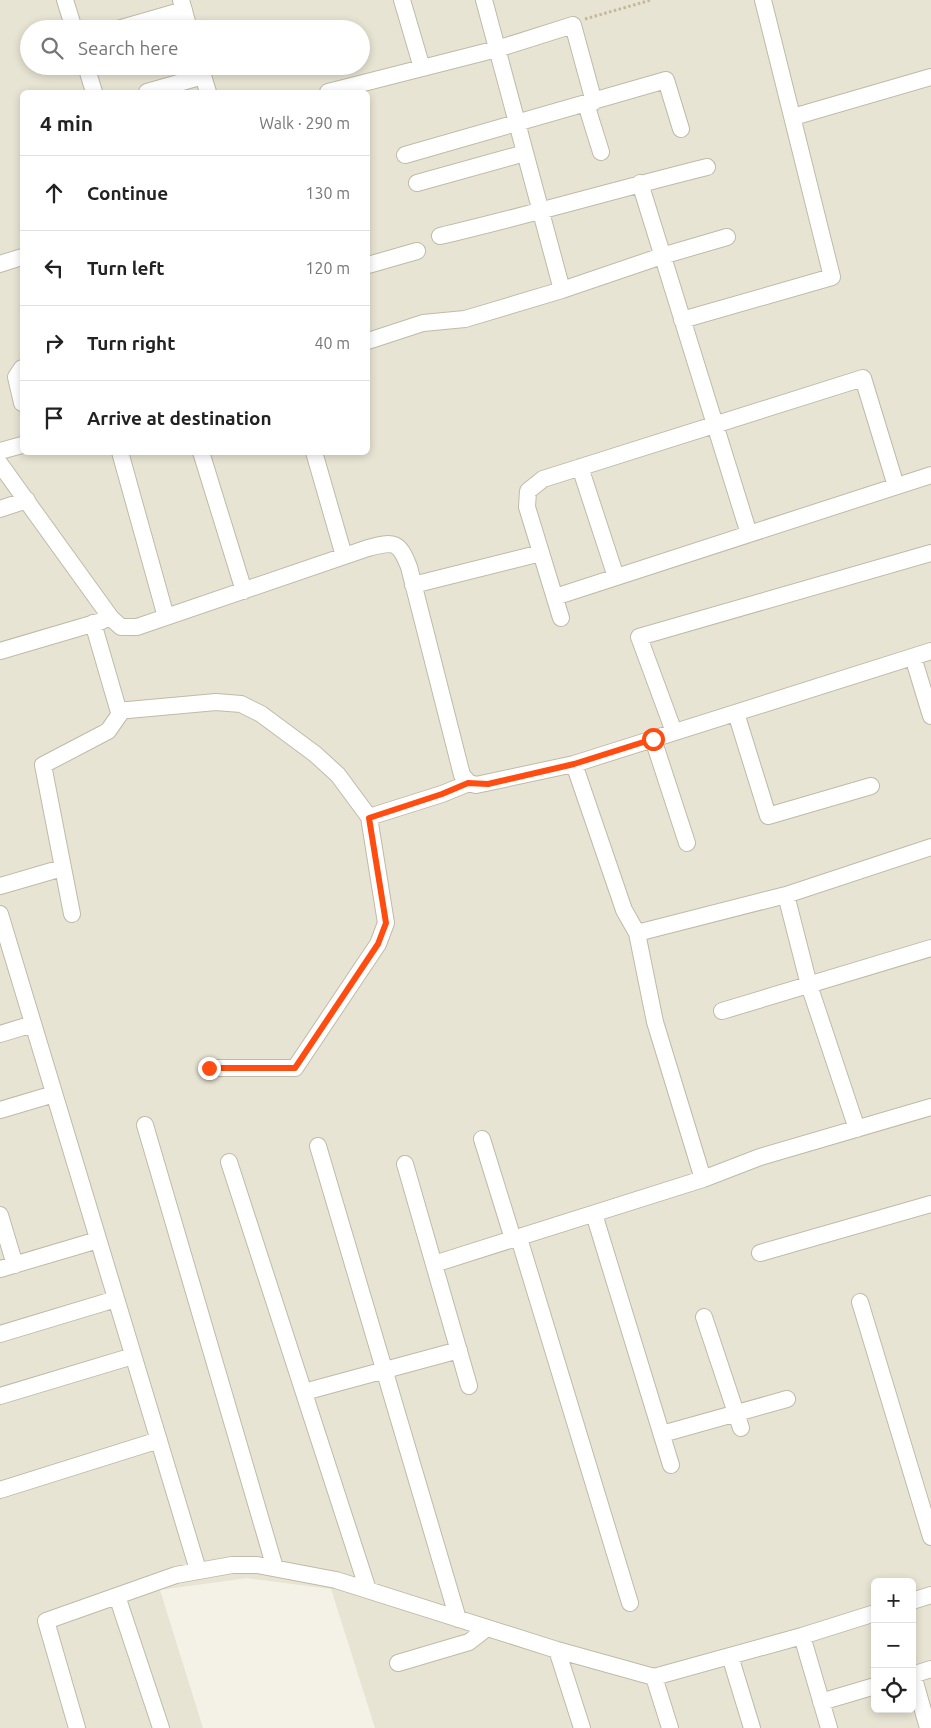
<!DOCTYPE html>
<html lang="en">
<head>
<meta charset="utf-8">
<style>
  :root { --surface:#fff; --page:#f2f2f2; --text:#222; --muted:#767676; --line:#e0e0e0 }
  body { margin:0; font-family:Ubuntu,sans-serif; background:var(--page); color:var(--text) }
  .controls { position:absolute; right:15px; bottom:15px; display:grid; overflow:hidden; border-radius:8px; box-shadow:0 2px 8px #0003 }
  .controls button { width:45px; height:45px; display:grid; place-items:center; padding:0; border:0; border-bottom:1px solid var(--line); background:var(--surface); color:var(--text); font:25px sans-serif }
  .stop { position:absolute; width:15px; height:15px; margin:-11px; border:4px solid #ff4d12; border-radius:50%; background:#fff }
  .stop.end { background:#ff4d12; border-color:#fff; box-shadow:0 1px 5px #0008 }
  .list { margin:0; padding:0; list-style:none }
  h2 { display:flex; justify-content:space-between; align-items:center; height:65px; margin:0; padding:0 20px; font-size:21px }
  h2 small { font-size:16px; font-weight:400; color:var(--muted) }
  .list li { display:grid; grid-template-columns:32px 1fr auto; gap:15px; align-items:center; box-sizing:border-box; height:75px; padding:0 20px; border-top:1px solid var(--line) }
  .list b { display:block; font-size:19px; white-space:nowrap }
  .list em { font-size:16px; font-style:normal; color:var(--muted) }
  .icon { flex:none; width:28px; height:28px; fill:none; stroke:currentColor; stroke-width:2; stroke-linecap:round; stroke-linejoin:round }
  .map { position:relative; flex:none; width:931px; height:1728px; overflow:hidden }
  .search { position:absolute; background:var(--surface); box-shadow:0 2px 8px #0003; left:20px; top:20px; width:350px; height:55px; display:flex; align-items:center; gap:12px; box-sizing:border-box; padding:0 18px; border-radius:28px; color:var(--muted); font-size:19px }
  .panel { position:absolute; background:var(--surface); box-shadow:0 2px 8px #0003; left:20px; top:90px; width:350px; height:365px; border-radius:8px }
  .map>svg:first-child { display:block }
  .residential { fill:#e8e4d3; fill-rule:evenodd }
  .lines { fill:none; stroke-linecap:round; stroke-linejoin:round }
  .minor-casing { stroke:#c0baa8; stroke-width:18 }
  .path { stroke:#c3b898; stroke-width:3; stroke-dasharray:2.5 2.5; stroke-linecap:butt }
  .minor { stroke:#fff; stroke-width:16 }
  .route { stroke:#ff4d12; stroke-width:6 }
</style>
</head>
<body>
<div class="map">
<svg width="931" height="1728" viewBox="0 0 931 1728">
  <rect width="100%" height="100%" fill="#f4f1e6"/>
  <!-- residential -->
  <path class="residential" d="M0 0H931V1728H375L331 1589 247 1578 160 1590 203 1728H0ZM29 29H361V66H29ZM22 92H368V452H22ZM875 1582H912V1709H875Z"/>
  <g class="lines">
    <!-- minor casing -->
    <g class="minor-casing">
      <path id="minor" d="M65 0 74 29
        M181 0 189 29
        M402 0 422 68
        M484 0 562 290
        M118 29 184 10
        M86 66 94 92
        M200 66 208 92
        M147 92 203 76
        M328 92 497 49 573 25 594 102
        M586 104 601 152
        M793 117 931 77
        M405 155 666 80 681 129
        M417 183 525 153
        M640 183 749 534
        M440 236C530 215 618 189 707 167
        M0 264 22 257
        M368 265 417 251
        M682 320 832 277 763 0
        M368 341 423 323 465 319 562 290 662 256 727 237
        M22 368 16 377 22 403
        M0 451 22 445
        M120 452 166 617
        M201 452 244 591
        M314 452 344 556
        M0 464 111 618 121 627H137L368 548C394 541 399 541 409 567L462 775 469 783 476 785 574 764 931 651
        M580 467 616 577
        M0 509 27 500
        M413 585 541 553
        M555 597 931 475
        M561 618 527 507 528 491 543 479 863 378 896 486
        M93 623 118 709 128 710 216 702 241 704 261 714 315 754 338 775 369 817 442 794 469 783
        M0 651 102 621
        M913 657 931 716
        M736 713 768 816 871 786
        M674 732 639 637 931 553
        M653 739 687 843
        M574 764 624 910 637 933 655 1022 703 1179
        M0 886 62 868
        M786 895 809 985 857 1129
        M0 914 198 1570
        M72 914 43 765 108 731 122 711
        M637 933 786 895 931 847
        M722 1011 931 948
        M0 1034 33 1024
        M209 1068H295L378 944 386 923 369 817
        M0 1110 54 1094
        M145 1125 275 1568
        M482 1139 513 1239
        M318 1146 458 1619
        M229 1162 368 1590
        M405 1164 469 1386
        M594 1214 671 1465
        M0 1215 15 1265
        M519 1238 630 1603
        M760 1253 931 1204
        M434 1264 703 1179 760 1157 931 1107
        M0 1269 98 1240
        M860 1302 931 1537
        M704 1317 741 1428
        M0 1334 116 1299
        M304 1392 459 1350
        M0 1396 133 1356
        M662 1434 787 1399
        M0 1490 159 1440
        M117 1596 161 1728
        M912 1601 931 1595
        M802 1636 829 1728
        M557 1650 582 1728
        M730 1656 752 1728
        M398 1663 469 1642 487 1628
        M912 1675 931 1669
        M913 1675 928 1728
        M654 1677 670 1728
        M821 1702 875 1686
        M77 1728 46 1621 176 1575 232 1565H257L336 1580 557 1650 654 1677 802 1636 875 1613"/>
    </g>
    <!-- path -->
    <path class="path" d="M585 19 651 0"/>
    <!-- minor -->
    <use href="#minor" class="minor"/>
  </g>
  <g class="lines">
    <!-- route -->
    <path class="route" d="M209 1068H295L378 944 386 923 369 818 442 794 468 783 488 784 574 764 653 739"/>
  </g>
</svg>
<div class="controls">
<button>+</button>
<button>−</button>
<button><svg class="icon" aria-label="locate" viewBox="0 0 24 24"><circle cx="12" cy="12" r="6"/><path d="M12 2v4M12 18v4M2 12h4M18 12h4"/></svg></button>
</div>
<div class="stop" style="left:653px;top:739px"></div>
<div class="stop end" style="left:209px;top:1068px"></div>
<div class="search"><svg class="icon" aria-label="search" viewBox="0 0 24 24"><circle cx="10" cy="10" r="6"/><path d="M15 15l6 6"/></svg>Search here</div>
<section class="panel">
<h2>4 min<small>Walk · 290 m</small></h2>
<ul class="list">
<li><svg class="icon" aria-label="ahead" viewBox="0 0 24 24"><path d="M12 20V5M6 11l6-6 6 6"/></svg><div><b>Continue</b></div><em>130 m</em></li>
<li><svg class="icon" aria-label="left" viewBox="0 0 24 24"><path d="M17 20v-9H6M10 6l-5 5 5 5"/></svg><div><b>Turn left</b></div><em>120 m</em></li>
<li><svg class="icon" aria-label="right" viewBox="0 0 24 24"><path d="M7 20v-9h11M14 6l5 5-5 5"/></svg><div><b>Turn right</b></div><em>40 m</em></li>
<li><svg class="icon" aria-label="arrive" viewBox="0 0 24 24"><path d="M6 21V4h12l-3 4 3 4H6"/></svg><div><b>Arrive at destination</b></div></li>
</ul>
</section>
</div>
</body>
</html>
